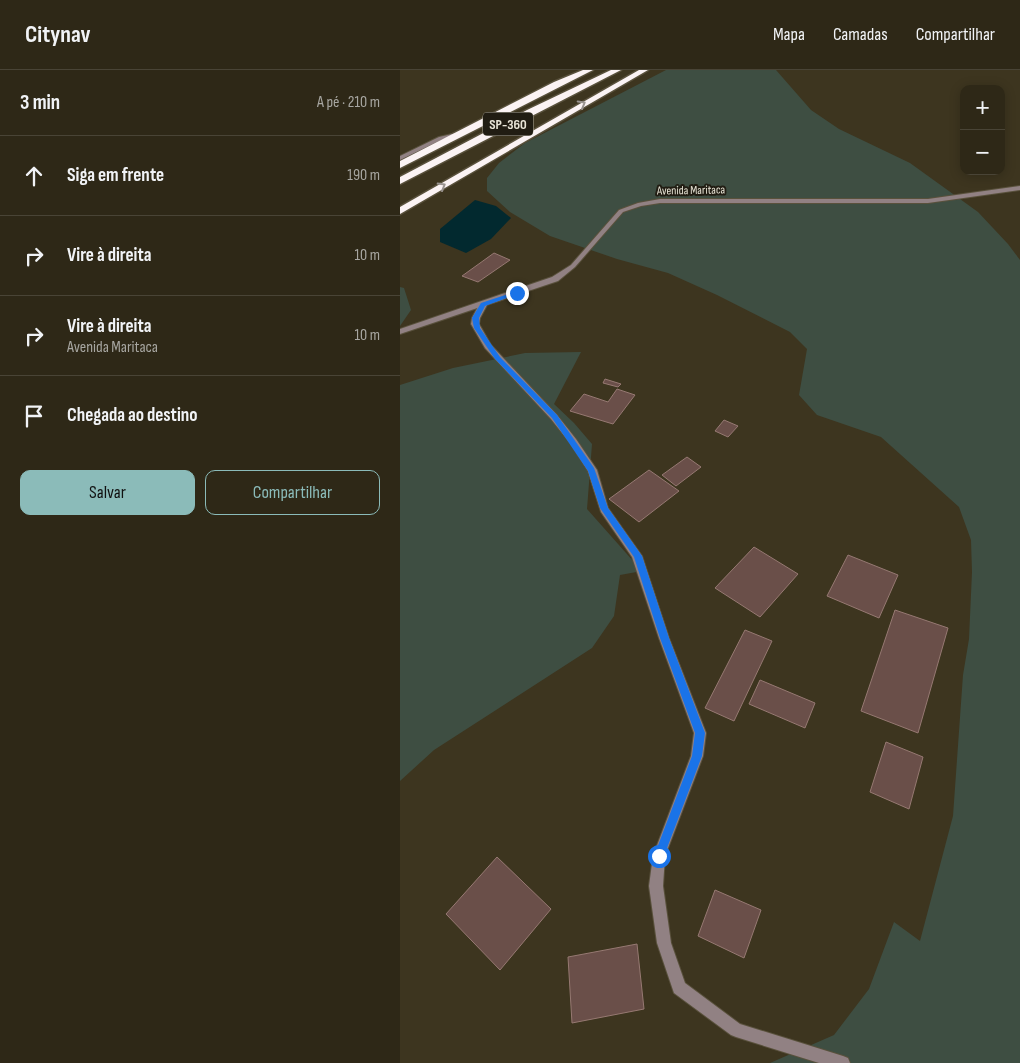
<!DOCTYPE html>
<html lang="pt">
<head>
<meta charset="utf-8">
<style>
  :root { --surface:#2e2817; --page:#363020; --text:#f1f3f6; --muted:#a7a6a1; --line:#494436; --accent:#8bbbb9 }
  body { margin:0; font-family:"Sofia Sans Condensed",sans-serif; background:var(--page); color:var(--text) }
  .controls { position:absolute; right:15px; top:15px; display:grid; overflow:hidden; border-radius:10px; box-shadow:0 2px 12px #0003 }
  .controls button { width:45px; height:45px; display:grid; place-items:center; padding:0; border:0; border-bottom:1px solid var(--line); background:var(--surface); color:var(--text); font:25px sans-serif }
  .stop { position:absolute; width:15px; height:15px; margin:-11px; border:4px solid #1a73e8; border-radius:50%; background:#fff }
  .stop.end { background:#1a73e8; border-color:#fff; box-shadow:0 1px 5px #0008 }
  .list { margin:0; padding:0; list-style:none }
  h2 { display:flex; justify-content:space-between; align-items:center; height:65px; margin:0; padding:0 20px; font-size:21px }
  h2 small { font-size:16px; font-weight:400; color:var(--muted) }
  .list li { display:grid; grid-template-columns:32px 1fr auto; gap:15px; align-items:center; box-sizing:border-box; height:80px; padding:0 20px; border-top:1px solid var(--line) }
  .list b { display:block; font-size:19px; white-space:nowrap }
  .list p { margin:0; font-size:16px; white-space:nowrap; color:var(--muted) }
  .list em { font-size:16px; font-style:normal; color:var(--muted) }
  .actions { display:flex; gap:10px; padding:15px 20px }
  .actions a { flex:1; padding:11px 0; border:1px solid var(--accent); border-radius:10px; text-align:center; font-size:18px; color:var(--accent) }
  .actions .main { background:var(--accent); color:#111 }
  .icon { flex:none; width:28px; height:28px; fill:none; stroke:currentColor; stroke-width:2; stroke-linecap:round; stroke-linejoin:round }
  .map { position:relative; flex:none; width:620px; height:993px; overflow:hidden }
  header { display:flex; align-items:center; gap:30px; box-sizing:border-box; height:70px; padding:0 25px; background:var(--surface); border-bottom:1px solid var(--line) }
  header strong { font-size:24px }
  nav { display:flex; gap:28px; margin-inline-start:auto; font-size:18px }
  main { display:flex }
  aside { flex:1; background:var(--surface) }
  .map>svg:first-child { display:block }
  .green { fill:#3e4e42 }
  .water { fill:#02292f }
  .building { fill:#6a4f49; stroke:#967972 }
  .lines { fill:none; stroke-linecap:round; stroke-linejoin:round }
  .service-casing { stroke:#59513c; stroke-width:2 }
  .minor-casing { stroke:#59513c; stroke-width:2 }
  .tertiary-casing { stroke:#59513c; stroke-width:2 }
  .motorway-casing { stroke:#59513c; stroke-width:3 }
  .service { fill:#918183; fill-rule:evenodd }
  .minor { fill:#918183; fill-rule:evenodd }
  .tertiary { fill:#918183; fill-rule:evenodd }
  .motorway { fill:#fbf3f4; fill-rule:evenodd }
  .oneway { stroke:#99938f }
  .route { fill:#1a73e8 }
  .labels { text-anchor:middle; stroke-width:4; stroke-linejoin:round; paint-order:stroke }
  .far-street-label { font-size:12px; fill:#e9e5d7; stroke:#211d13 }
  .shield { fill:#211d13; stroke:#ada99c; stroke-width:1 }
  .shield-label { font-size:14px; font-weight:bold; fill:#e9e5d7 }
</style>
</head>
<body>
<header>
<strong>Citynav</strong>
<nav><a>Mapa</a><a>Camadas</a><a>Compartilhar</a></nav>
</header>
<main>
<aside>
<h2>3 min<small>A pé · 210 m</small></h2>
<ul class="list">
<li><svg class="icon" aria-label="ahead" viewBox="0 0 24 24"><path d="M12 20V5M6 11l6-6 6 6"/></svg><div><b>Siga em frente</b></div><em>190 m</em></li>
<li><svg class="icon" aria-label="right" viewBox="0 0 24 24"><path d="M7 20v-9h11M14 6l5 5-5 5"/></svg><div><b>Vire à direita</b></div><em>10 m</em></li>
<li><svg class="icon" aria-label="right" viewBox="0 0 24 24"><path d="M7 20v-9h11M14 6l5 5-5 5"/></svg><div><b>Vire à direita</b><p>Avenida Maritaca</p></div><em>10 m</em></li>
<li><svg class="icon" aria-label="arrive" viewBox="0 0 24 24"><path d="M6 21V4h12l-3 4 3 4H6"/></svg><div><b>Chegada ao destino</b></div></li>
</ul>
<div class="actions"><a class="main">Salvar</a><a>Compartilhar</a></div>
</aside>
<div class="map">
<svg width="620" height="993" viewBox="0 0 620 993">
  <rect width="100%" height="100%" fill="#3d351f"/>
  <!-- green -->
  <path class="green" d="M266 0H376L411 40 439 59 510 93 578 142 608 174 620 190V993H370L434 965 469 919 494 852 520 871 553 746 563 605 569 569 572 502 571 470 559 437 481 367 417 345 399 325 407 279 390 262 317 225 268 203 217 189 150 166 110 142 87 121V108L99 93 125 73Z
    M0 217 4 218 11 240 0 256Z
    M181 282 154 334 174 353 192 374 187 439 242 501 220 505 214 546 192 578 34 680 0 711V315L53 298 125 283Z"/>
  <!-- water -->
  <path class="water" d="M75 130 96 136 111 148 91 169 66 183 40 172V159Z"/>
  <!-- building -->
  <path class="building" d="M94 183 110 190 78 212 62 206Z
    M205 309 221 314 218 317 203 313Z
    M217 319 235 325 213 354 170 341 184 324 208 332Z
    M324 350 338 356 328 367 315 361Z
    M287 387 301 397 276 416 262 405Z
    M249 400 279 421 239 452 209 429Z
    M354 477 398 504 360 547 315 518Z
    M448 485 498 505 479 548 427 526Z
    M495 540 548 558 518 663 461 641Z
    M345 560 372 571 334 651 305 638Z
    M360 610 415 633 405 658 349 634Z
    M486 672 523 687 509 739 470 722Z
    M97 787 151 839 100 900 46 844Z
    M315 820 361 840 344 888 298 866Z
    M237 874 244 939 172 953 168 887Z"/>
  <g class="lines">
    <!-- service casing -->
    <g class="service-casing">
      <path id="service" d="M61 62 63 63V65L43 69 0 90V86L39 67Z"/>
    </g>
    <!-- minor casing -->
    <g class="minor-casing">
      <path id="minor" d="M80 233H83L87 235 80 248 79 254 91 275 157 345 176 369 197 400 208 438 242 486 269 568 306 663 303 686 265 786 263 816 271 873 285 913 340 954 443 986 448 988 450 993H419L336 967 331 965 274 923 257 873 249 816 253 786 291 686 294 663 259 568 232 487 201 442 188 401 170 373 151 349 85 278 71 254 72 248Z"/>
    </g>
    <!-- tertiary casing -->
    <g class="tertiary-casing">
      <path id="tertiary" d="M620 116V120L528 133H260L241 136 223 142 175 197 158 211 0 264V259L152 207 171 195 219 140 238 133 260 129H528Z"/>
    </g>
    <!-- motorway casing -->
    <g class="motorway-casing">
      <path id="motorway" d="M183 0H193L0 98V91L154 12Z
        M211 0H221L0 114V107L127 40Z
        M239 0H248L0 144V137Z"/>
    </g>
    <!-- service -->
    <use href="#service" class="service"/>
    <!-- minor -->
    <use href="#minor" class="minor"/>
    <!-- tertiary -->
    <use href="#tertiary" class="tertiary"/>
    <!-- motorway -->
    <use href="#motorway" class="motorway"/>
  </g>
  <!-- one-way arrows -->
  <defs><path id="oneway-chevron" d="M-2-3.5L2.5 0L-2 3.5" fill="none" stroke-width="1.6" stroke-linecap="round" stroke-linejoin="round" transform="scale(1.25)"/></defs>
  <g class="oneway">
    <use href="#oneway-chevron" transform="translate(182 34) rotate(-30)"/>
    <use href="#oneway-chevron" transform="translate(42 116) rotate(-30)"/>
  </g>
  <!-- route -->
  <path class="route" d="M115 222 120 223 85 236 79 248 80 258 100 287 157 345 194 398 208 438 242 486 269 568 305 663 302 686 264 786 263 790 259 791 255 790 254 786 292 686 295 663 260 568 234 487 200 438 188 401 152 348 95 289 74 258 72 248 81 233Z"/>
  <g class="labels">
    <!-- far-street labels -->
    <g class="far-street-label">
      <text transform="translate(291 120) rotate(-1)" y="4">Avenida Maritaca</text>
    </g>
    <!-- shield labels -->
    <rect class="shield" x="83" y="42.5" width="50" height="23" rx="4"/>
    <g class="shield-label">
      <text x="108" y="59">SP-360</text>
    </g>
  </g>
</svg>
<div class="controls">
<button>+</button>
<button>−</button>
</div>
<div class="stop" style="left:259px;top:786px"></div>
<div class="stop end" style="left:117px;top:223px"></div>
</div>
</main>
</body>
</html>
